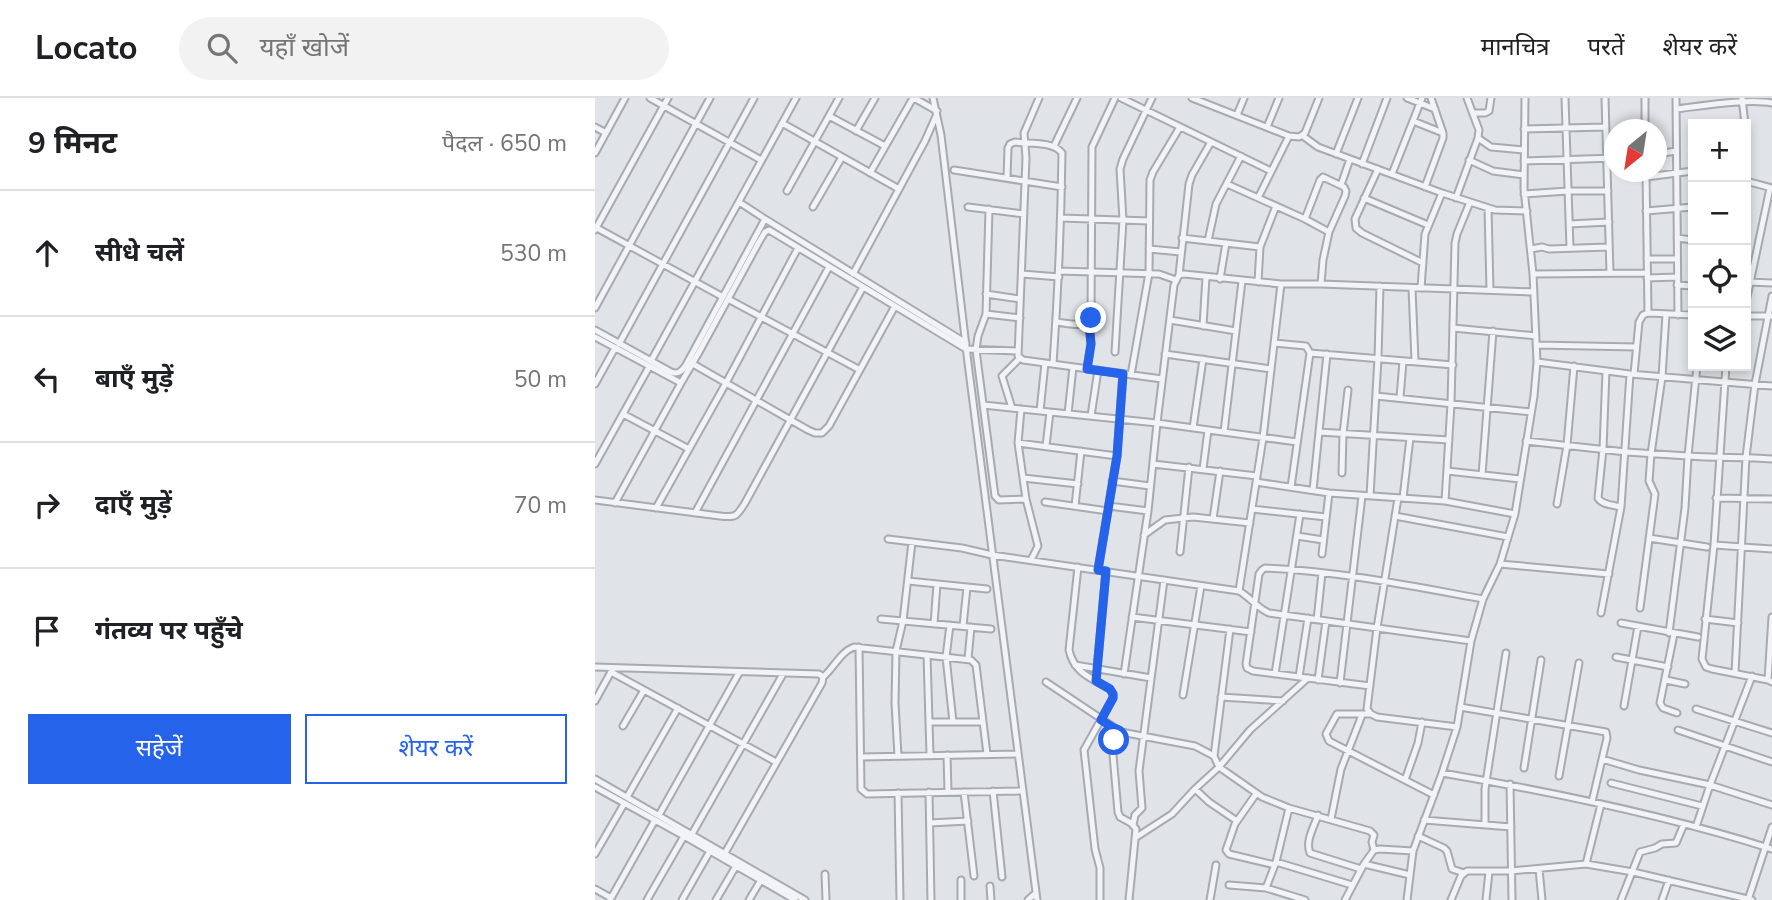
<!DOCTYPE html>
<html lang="hi">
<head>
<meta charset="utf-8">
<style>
  :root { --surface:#fff; --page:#f2f2f2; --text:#202124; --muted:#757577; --line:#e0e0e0; --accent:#2563eb }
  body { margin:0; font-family:"Nunito Sans","Noto Sans Devanagari",sans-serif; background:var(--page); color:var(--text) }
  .controls { position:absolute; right:21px; top:21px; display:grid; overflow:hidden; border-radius:0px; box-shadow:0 4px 10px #0003 }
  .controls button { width:63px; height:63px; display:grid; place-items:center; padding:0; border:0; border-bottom:2px solid var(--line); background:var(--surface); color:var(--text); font:35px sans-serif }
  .compass { position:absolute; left:1009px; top:21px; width:63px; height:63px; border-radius:50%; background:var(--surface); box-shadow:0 4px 10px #0003; rotate:210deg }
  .stop { position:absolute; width:21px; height:21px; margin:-16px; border:5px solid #2563eb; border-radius:50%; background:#fff }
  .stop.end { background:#2563eb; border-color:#fff; box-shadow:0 2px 7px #0008 }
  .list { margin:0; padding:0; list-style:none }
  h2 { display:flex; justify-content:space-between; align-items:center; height:91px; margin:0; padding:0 28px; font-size:30px }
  h2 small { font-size:23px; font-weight:400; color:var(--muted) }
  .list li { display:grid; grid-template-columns:46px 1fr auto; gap:21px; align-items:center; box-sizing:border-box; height:126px; padding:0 28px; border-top:2px solid var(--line) }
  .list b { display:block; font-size:26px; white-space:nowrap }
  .list em { font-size:23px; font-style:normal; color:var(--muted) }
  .actions { display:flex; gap:14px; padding:21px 28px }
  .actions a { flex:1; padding:16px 0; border:2px solid var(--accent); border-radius:0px; text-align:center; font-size:24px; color:var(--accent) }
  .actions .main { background:var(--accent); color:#fff }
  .icon { flex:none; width:38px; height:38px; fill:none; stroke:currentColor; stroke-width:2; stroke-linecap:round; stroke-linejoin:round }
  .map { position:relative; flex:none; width:1177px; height:802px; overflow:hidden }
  header { display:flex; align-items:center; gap:42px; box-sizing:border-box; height:98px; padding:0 35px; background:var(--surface); border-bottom:2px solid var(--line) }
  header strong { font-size:33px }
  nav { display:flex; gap:38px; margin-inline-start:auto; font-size:24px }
  .search { width:490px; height:63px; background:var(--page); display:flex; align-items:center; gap:18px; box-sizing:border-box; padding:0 24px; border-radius:38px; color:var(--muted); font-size:26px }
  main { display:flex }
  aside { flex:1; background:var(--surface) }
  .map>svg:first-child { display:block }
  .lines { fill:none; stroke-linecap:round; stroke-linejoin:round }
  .minor-casing { stroke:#a6aab1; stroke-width:9 }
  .minor { stroke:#f2f3f6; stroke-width:5 }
  .route { stroke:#2563eb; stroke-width:9 }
</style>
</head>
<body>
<header>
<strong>Locato</strong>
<div class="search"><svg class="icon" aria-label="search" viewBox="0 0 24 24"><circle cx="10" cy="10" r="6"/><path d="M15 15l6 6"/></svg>यहाँ खोजें</div>
<nav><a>मानचित्र</a><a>परतें</a><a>शेयर करें</a></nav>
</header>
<main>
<aside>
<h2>9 मिनट<small>पैदल · 650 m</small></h2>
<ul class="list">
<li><svg class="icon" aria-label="ahead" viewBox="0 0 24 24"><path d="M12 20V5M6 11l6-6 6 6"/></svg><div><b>सीधे चलें</b></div><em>530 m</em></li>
<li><svg class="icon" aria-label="left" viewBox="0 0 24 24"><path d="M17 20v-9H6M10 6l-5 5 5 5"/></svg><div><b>बाएँ मुड़ें</b></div><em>50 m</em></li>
<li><svg class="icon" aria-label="right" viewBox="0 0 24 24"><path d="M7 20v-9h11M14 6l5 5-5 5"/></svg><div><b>दाएँ मुड़ें</b></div><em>70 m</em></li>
<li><svg class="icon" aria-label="arrive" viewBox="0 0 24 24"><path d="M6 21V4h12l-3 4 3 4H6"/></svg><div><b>गंतव्य पर पहुँचे</b></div></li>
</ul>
<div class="actions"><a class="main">सहेजें</a><a>शेयर करें</a></div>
</aside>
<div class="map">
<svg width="1177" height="802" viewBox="0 0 1177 802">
  <rect width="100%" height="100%" fill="#e0e3e7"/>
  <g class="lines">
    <!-- minor casing -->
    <g class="minor-casing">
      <path id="minor" d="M55 0 166 62
        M319 0 342 13
        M338 0 346 37 373 265 442 802
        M444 0 429 35 431 60 423 258 428 262 567 281
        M526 0 676 73
        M597 0 694 38 704 39 710 35 724 0
        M812 0 840 11
        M970 0 975 150
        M1010 0 1015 175
        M1050 0V32
        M1081 0 1083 217
        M1147 0 1150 26
        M1081 11C1106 8 1154 0 1177 5
        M879 15H890L894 13 896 0
        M642 17 649 0
        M234 18 290 48
        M818 23 848 35
        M187 25 304 91
        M0 29 11 35
        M672 29 684 0
        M1151 29V47
        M929 31 1011 29
        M261 33 280 0
        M708 38 723 49 847 95 900 112 932 113
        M883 40 896 49 929 52
        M459 48 482 0
        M0 55 30 0
        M741 56 763 0
        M1062 56 1081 53
        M874 62 898 73 929 77
        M929 63 1020 60
        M767 66 792 0
        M783 71 760 121 761 130 767 135 828 165
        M359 72 467 89
        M1051 74 1053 215
        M275 75 318 0
        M797 76 827 0
        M1051 79 1098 73
        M412 80 413 50 415 46 420 44C434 46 458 43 467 55 466 126 463 196 458 266
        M1151 83 1177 90
        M632 86 710 121 734 134
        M746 87 755 61
        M830 89 848 40V35L836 0
        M192 93 244 0
        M929 96 973 93H1013
        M663 100 694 38
        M769 100 833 127
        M861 100 883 40 884 32 872 0
        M144 104 170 121
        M218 109 247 59
        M373 109 429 116
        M893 110 895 192
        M394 111 391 216 383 238 381 252 400 398 404 402 431 401
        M1051 113 1098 109
        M466 120 554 123
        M710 121 725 82 728 79 749 89 751 93 750 98 734 134 728 162 726 186
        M974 126 1014 124
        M0 129 128 199
        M0 132 73 0
        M587 140 665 149
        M1082 140 1098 142
        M613 143 621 106 646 58
        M554 151 586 154
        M936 151 947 149 954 151 1014 149
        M1052 161H1082
        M464 173 564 176 581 182
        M258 176 330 43 341 18
        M427 176 464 179
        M938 176 1052 175
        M584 177 594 86 597 77 616 44
        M1052 180 1082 179
        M625 181 631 145
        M663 184 665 149 681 108
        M1155 184 1177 185
        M1082 187 1098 188
        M817 190 820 263
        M826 190 830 136 847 95
        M391 196 425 201
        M133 201 265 272
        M1151 204 1175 90
        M0 210 115 0
        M391 216 425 220
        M1151 218H1177
        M575 222 641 233
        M461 224C472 225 490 231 496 220L497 49 520 0
        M608 228 611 179
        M858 230 941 238
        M0 232 76 274C83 277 87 273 91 267L170 121 371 245
        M0 239 86 285 103 256 164 144 170 134 174 132 371 251 422 253
        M679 245 711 248 715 255 696 389
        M24 246 159 0
        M941 247 1041 249
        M520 254 528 122 525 71 528 61 557 0
        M715 255 858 267
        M570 256 676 271
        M56 263 201 0
        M942 264 1035 276 1177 288
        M98 266 213 332 220 335H227L234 328 300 208
        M1131 268 1119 447 1107 561 1111 569 1117 571 1173 582
        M492 271 496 246 494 225
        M1011 273 1008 351 1003 400C1007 407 1018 407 1026 409
        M1039 276 1044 224 1048 217 1053 215 1098 217
        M536 277 554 175 555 82 558 74 585 29
        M0 286 20 250
        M781 298 936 314
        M805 300 808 263
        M388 307 562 325 702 344
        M417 310 407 278 425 260
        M426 311 423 345 431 401 443 448 436 462
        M445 313 450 265
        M28 316 94 351
        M473 316 478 269
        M496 318 503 272
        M598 330 608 261
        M629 334 647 183
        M724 334 854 342
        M931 343 1031 354 1093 358 1102 268
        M423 345 522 358
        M451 348 455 314
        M0 366 54 269
        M558 366 662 378
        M608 371 613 332
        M852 373 925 381
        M747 375 748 336 753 292
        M887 377 898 233
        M428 380 483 386
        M517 383 555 388
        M661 384 734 395 850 403 920 416
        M718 392 732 256
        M775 398 783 260 785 188
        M803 400 782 530 772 611 776 616 782 619 862 629
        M808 400 815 340
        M1121 400 1177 401
        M0 402 125 418C141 420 142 418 150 405L268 189
        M850 403 856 306 860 145 862 136 875 104
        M450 404 513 413
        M20 405 86 285
        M962 406 972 347 979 268
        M480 408 486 353
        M514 408 553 413
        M61 410 131 285 203 150
        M657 411 731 419
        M100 415 234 169
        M800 418 913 439
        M618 421 625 373
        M549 437 570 422 598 419 655 425
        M702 438 728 442
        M1054 440 1112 449
        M293 441 367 450 397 457 644 493C655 499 662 510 674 515L876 543
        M1119 447 1177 451
        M585 454 594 369
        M727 456 734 395
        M905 466 1014 476
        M483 469 474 552C479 575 496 580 515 591L518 596V600L489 652 500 751 505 770V802
        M503 472 522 358 528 276
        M313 483 392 491
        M644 493 668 340 686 186
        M1045 510 1060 396 1054 383 1056 356 1067 279 1071 216
        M1006 515 1026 409 1035 276
        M537 519 656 534
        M1177 519 1173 582 1177 584
        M286 521 396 531
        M1110 521 1143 525
        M722 522 727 475
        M1026 525 1103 539
        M339 526 342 486
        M355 527 351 559 358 624
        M368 528 372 489
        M635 531 619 658 624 669 667 699 694 710 775 733 779 737 777 744 779 752
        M1074 535 1090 410 1093 358C1121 360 1149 359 1177 361
        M1079 536 1065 605 1068 610 1082 615
        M264 549 266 691 272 696 427 693
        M332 557 335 657
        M1021 559 1073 569
        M373 561 376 529
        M480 567 556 580
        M0 569 224 576 228 579 227 585 130 755
        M16 574 181 664
        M1140 575 1151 359 1160 286 1177 198
        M529 576 553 413 562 325 579 187 584 177 589 176 686 186H726L939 194
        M680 576 705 416
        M228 579C239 570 245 554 259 549L376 562 381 567 392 656
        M704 579 713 520
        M723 582 731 523
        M1071 582 1090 586
        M501 583 511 473
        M451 584 526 634 600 648 619 658
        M745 585 767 398
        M775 588 658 573 652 570 651 566 664 476 667 472 670 470C743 473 816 488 888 501
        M588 597 606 488
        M626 599 688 603
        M0 603 17 572
        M1029 608 1043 528
        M865 609 1011 634 1012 640 997 704
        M1101 611 1177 635
        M776 616H742L731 636 734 643 839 697
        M334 624H388
        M28 628 49 592
        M521 632 518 657 523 714 525 719 536 725 541 731 534 802
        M1083 632 1177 664
        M352 657 353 694
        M303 658 300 605 301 553 308 523 317 444
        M266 659 423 656
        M1007 661 1044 672 1115 687 1177 707
        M929 670 946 562
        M847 675C958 694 1070 717 1177 751
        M964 678 984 565
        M0 681 210 802
        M810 682 823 645 827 624
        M1016 685 1107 708
        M915 686 917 802
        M0 689 89 738 200 802
        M600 691 614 704 642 723
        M398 693 407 779
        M334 694 336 802
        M369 694 379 778
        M303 695 305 802
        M661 696 640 726 631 752 634 756 680 767
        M32 699 83 610
        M64 717 144 575
        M723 717C719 729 710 743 715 755L766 771
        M736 721 746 671 767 617
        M829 722 916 729
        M335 725 373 723
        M538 727 540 717 547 710 544 673 569 482
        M890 727V691L911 555
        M1101 729 1115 687 1157 578
        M97 736 188 576
        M823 738 849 750 852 753 857 771 869 775
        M540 740 577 716 600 691 624 669 655 632 713 580
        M0 756 29 706
        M681 764 757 787
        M769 766 815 777
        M991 766 1006 706
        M944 771 947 802
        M230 776 231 802
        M366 782V802
        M634 787 671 790 710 802
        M395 788 396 802
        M671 790 681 764 694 710
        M0 791 16 800
        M15 802 60 722
        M52 802 89 738
        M87 802 115 753
        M121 802 141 768
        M154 802 166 782
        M433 802 441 795
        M615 802 621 767
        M750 802 769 766 779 752 785 751 818 753
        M812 802 818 753 847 675 862 629 876 543 888 501 905 466 920 416 939 298 942 264 938 176 929 91 930 0
        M856 802 866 778 872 773H916L991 766 1038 774 1157 802
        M891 802 894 774
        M1026 802 1045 754 1060 750 1067 746 1081 745 1089 726
        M1067 802 1074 782
        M1153 802 1177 729"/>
    </g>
    <!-- minor -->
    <use href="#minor" class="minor"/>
  </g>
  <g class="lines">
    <!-- route -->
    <path class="route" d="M496 220 494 225 496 246 492 271 528 276 522 358 503 472 511 473 501 583 515 591 518 596V600L506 622 522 632 519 642"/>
  </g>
</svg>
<div class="controls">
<button>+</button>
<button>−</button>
<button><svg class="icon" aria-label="locate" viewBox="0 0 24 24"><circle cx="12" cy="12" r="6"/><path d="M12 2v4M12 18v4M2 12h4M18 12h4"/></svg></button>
<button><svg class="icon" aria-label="layers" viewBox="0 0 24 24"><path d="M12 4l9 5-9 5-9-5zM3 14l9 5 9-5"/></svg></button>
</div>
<svg class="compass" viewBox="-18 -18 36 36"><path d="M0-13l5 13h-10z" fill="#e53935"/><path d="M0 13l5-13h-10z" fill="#757577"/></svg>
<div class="stop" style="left:519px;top:642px"></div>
<div class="stop end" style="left:496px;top:220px"></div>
</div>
</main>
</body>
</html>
